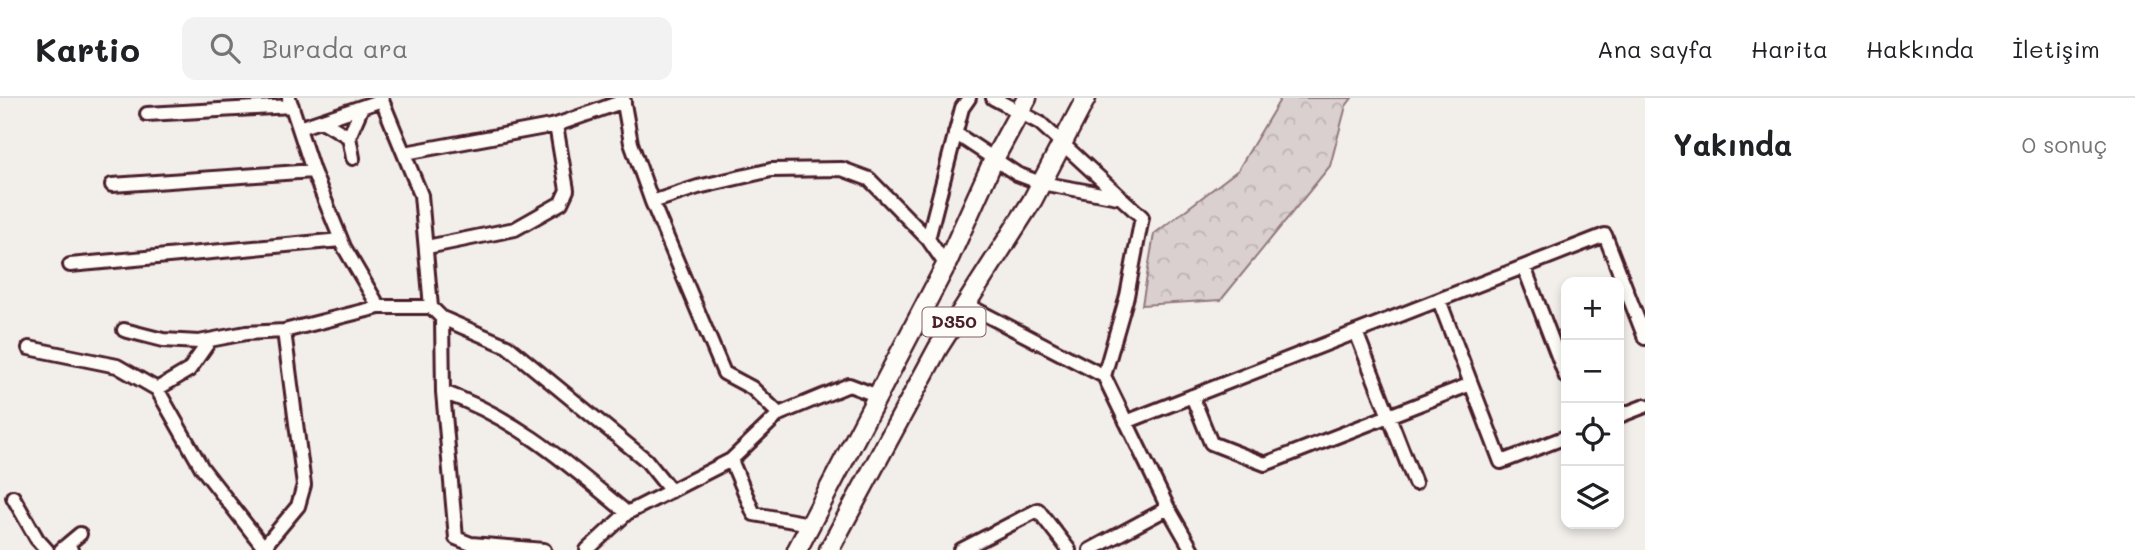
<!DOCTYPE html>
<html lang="tr">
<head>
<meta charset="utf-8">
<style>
  :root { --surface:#fff; --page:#f2f2f2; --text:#202124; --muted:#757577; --line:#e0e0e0 }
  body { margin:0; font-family:Mali,sans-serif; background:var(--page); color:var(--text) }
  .controls { position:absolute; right:21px; bottom:21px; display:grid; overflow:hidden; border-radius:14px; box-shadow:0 4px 10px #0003 }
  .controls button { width:63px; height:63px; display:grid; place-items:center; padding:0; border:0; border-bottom:2px solid var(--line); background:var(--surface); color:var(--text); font:35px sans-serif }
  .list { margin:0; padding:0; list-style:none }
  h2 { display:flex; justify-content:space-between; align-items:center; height:91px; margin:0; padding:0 28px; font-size:30px }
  h2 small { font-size:23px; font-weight:400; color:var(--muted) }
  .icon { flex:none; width:38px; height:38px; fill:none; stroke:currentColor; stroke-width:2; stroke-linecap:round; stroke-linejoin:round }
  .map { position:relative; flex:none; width:1645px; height:452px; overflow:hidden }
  header { display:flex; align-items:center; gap:42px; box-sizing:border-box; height:98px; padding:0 35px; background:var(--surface); border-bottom:2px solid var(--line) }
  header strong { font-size:33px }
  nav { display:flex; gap:38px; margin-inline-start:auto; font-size:24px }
  .search { width:490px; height:63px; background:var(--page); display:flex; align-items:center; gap:18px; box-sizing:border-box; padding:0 24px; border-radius:14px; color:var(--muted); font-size:26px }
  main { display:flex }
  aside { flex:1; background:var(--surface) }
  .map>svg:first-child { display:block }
  .forest { fill:url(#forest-crowns); stroke:#92787d; stroke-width:2 }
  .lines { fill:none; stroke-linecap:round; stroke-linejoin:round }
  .minor-casing { stroke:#4a1f2b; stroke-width:18 }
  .highway-casing { stroke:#4a1f2b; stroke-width:23 }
  .minor { stroke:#fdfcf7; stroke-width:12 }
  .highway { stroke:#fdfcf7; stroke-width:18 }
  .labels { text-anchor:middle; stroke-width:7; stroke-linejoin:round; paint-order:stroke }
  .shield { fill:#fdfcf7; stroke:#806168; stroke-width:2 }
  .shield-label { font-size:18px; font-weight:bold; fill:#4a1f2b }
</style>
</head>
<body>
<header>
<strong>Kartio</strong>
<div class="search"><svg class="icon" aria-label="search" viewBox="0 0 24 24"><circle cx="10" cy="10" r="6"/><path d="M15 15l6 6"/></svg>Burada ara</div>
<nav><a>Ana sayfa</a><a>Harita</a><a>Hakkında</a><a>İletişim</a></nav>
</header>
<main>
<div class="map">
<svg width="1645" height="452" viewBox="0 0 1645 452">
  <defs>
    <pattern id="forest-crowns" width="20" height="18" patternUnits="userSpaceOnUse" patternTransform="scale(1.75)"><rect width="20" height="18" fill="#d9d0cf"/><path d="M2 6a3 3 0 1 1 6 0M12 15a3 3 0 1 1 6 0" fill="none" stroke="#bcb2b2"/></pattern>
  </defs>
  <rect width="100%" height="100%" fill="#f2efeb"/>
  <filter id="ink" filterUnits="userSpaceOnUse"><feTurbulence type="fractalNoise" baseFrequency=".0143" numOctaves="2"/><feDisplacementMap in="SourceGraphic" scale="14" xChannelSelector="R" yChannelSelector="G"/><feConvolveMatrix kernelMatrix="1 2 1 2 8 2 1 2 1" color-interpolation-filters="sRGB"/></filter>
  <g filter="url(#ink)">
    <!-- forest -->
    <path class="forest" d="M1281 0H1352L1346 8 1330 68 1221 202 1142 207 1154 136 1238 72Z"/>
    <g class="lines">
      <!-- minor casing -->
      <g class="minor-casing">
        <path id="minor" d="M289 0 313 73 344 149 379 209
          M381 0 421 97 431 209
          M623 0 631 45 652 104 724 275 752 290 779 316 849 287 878 298
          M993 0 1040 25 1142 119 1127 198 1104 278
          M147 16 292 8
          M322 23 349 39
          M299 30 382 2
          M955 35 1017 76 1041 85 1118 99
          M405 55 556 27 624 3
          M353 60 349 39 361 11
          M112 87 313 73
          M652 104 698 89 771 72 842 71 869 81 928 141 946 167
          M928 141 962 10 969 0
          M427 149 515 131 561 105 567 92 556 27
          M70 167 341 142
          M1524 169 1566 279
          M1439 202 1501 364 1566 339
          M965 206 1104 278 1168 410 1192 452
          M442 220 443 294 456 440 471 446 544 452
          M124 232 163 242 199 244 246 235 284 233 379 209H431L442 220 507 248 646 362 671 393
          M1356 234 1415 385
          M29 250 117 268 157 291 202 370 265 451
          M157 291 189 272 210 242
          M443 294C517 320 568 366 627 415
          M1192 298 1211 345 1265 366 1471 286
          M1619 318 1645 308
          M1126 324 1605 137 1645 240
          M731 362 754 416 810 426
          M13 399 37 441 47 452
          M68 446 80 436
          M61 452 68 446 71 452
          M265 452 268 444 298 408 304 387 284 233
          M587 452 627 415 731 362 779 316
          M961 452 1038 412 1069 452
          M1090 452 1168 410"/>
      </g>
      <!-- highway casing -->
      <g class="highway-casing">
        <path id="highway" d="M797 452 946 167 994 61 1027 0
          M829 452 938 250 1032 103 1086 0"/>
      </g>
      <!-- minor -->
      <use href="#minor" class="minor"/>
      <!-- highway -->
      <use href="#highway" class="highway"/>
    </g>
  </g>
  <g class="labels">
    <!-- shield labels -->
    <rect class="shield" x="922.5" y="209.5" width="63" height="29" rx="5"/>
    <g class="shield-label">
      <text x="954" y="230">D350</text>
    </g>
  </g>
</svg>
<div class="controls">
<button>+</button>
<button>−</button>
<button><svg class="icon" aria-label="locate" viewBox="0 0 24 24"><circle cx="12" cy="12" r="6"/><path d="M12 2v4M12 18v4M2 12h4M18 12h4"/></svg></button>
<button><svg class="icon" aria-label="layers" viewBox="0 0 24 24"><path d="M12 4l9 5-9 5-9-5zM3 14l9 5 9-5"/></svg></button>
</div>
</div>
<aside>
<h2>Yakında<small>0 sonuç</small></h2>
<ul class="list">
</ul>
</aside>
</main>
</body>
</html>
